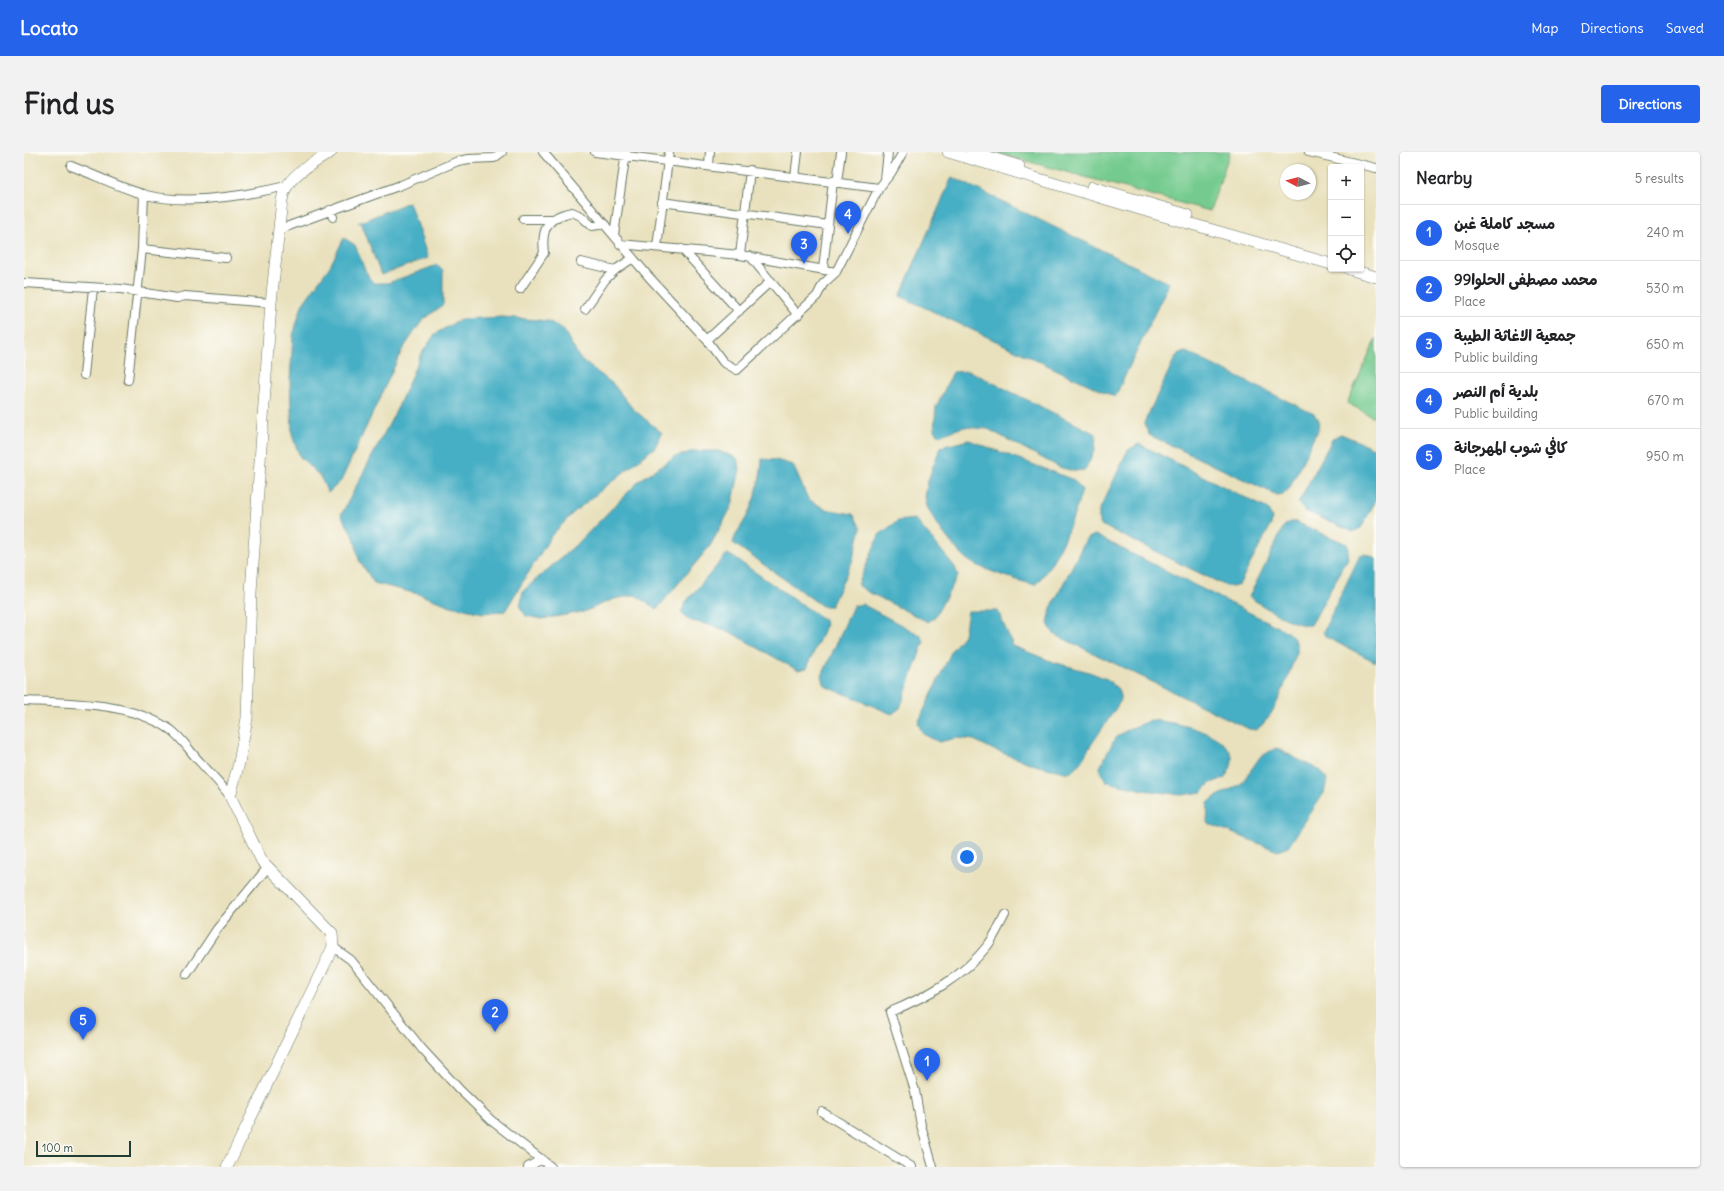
<!DOCTYPE html>
<html lang="en">
<head>
<meta charset="utf-8">
<style>
  :root { --surface:#fff; --page:#f2f2f2; --text:#202124; --muted:#757577; --line:#e0e0e0; --accent:#2563eb }
  body { margin:0; font-family:Delius,"Playpen Sans Arabic",sans-serif; background:var(--page); color:var(--text) }
  .controls { position:absolute; right:12px; top:12px; display:grid; overflow:hidden; border-radius:4px; box-shadow:0 1px 3px #0004 }
  .controls button { width:36px; height:36px; display:grid; place-items:center; padding:0; border:0; border-bottom:1px solid var(--line); background:var(--surface); color:var(--text); font:20px sans-serif }
  .compass { position:absolute; left:1256px; top:12px; width:36px; height:36px; border-radius:50%; background:var(--surface); box-shadow:0 1px 3px #0004; rotate:277deg }
  .scale { position:absolute; left:12px; bottom:10px; width:95px; box-sizing:border-box; padding-left:4px; border:2px solid #1f3d34; border-top:0; font-size:11px; line-height:14px; white-space:nowrap; color:#1f3d34; -webkit-text-stroke:3px #fdfcf7; paint-order:stroke }
  .you { position:absolute; left:943px; top:705px; width:14px; height:14px; margin:-10px; border:3px solid #fff; border-radius:50%; background:#1a73e8; box-shadow:0 0 0 6px #1a73e833 }
  .badge { display:grid; place-items:center; width:26px; height:26px; border-radius:50%; background:var(--accent); color:#fff; font-size:13px; font-weight:700 }
  .pin { position:absolute; translate:-50% -33px; filter:drop-shadow(0 1px 2px #0008) }
  .pin::after { content:''; position:absolute; top:21px; width:14px; height:12px; background:inherit; clip-path:polygon(0 0,100% 0,50% 100%) }
  .list { margin:0; padding:0; list-style:none }
  h2 { display:flex; justify-content:space-between; align-items:center; height:52px; margin:0; padding:0 16px; font-size:17px }
  h2 small { font-size:13px; font-weight:400; color:var(--muted) }
  .list li { display:grid; grid-template-columns:26px 1fr auto; gap:12px; align-items:center; box-sizing:border-box; height:56px; padding:0 16px; border-top:1px solid var(--line) }
  .list b { display:block; font-size:15px; white-space:nowrap }
  .list p { margin:0; font-size:13px; white-space:nowrap; color:var(--muted) }
  .list em { font-size:13px; font-style:normal; color:var(--muted) }
  .icon { flex:none; width:22px; height:22px; fill:none; stroke:currentColor; stroke-width:2; stroke-linecap:round; stroke-linejoin:round }
  .map { position:relative; flex:none; width:1352px; height:1015px; overflow:hidden; border-radius:4px }
  header { display:flex; align-items:center; gap:24px; box-sizing:border-box; height:56px; padding:0 20px; background:var(--accent); color:#fff }
  header strong { font-size:19px }
  nav { display:flex; gap:22px; margin-inline-start:auto; font-size:14px }
  .intro { display:flex; align-items:center; justify-content:space-between; box-sizing:border-box; height:96px; padding:0 24px }
  h1 { margin:0; font-size:28px }
  .button { padding:10px 18px; border-radius:4px; background:var(--accent); color:#fff; font-size:14px; font-weight:700 }
  main { display:flex; gap:24px; padding:0 24px }
  aside { flex:1; background:var(--surface); border-radius:4px; box-shadow:0 1px 3px #0004 }
  .map>svg:first-child { display:block }
  .green { fill:#74cb8f; stroke:#4a8462 }
  .water { fill:#46afc5; stroke:#32767c }
  .lines { fill:none; stroke-linecap:round; stroke-linejoin:round }
  .street-casing { stroke:#667664; stroke-width:10 }
  .secondary-casing { stroke:#667664; stroke-width:12 }
  .street { stroke:#fff; stroke-width:8 }
  .secondary { stroke:#fff; stroke-width:11 }
</style>
</head>
<body>
<header>
<strong>Locato</strong>
<nav><a>Map</a><a>Directions</a><a>Saved</a></nav>
</header>
<div class="intro"><h1>Find us</h1><a class="button">Directions</a></div>
<main>
<div class="map">
<svg width="1352" height="1015" viewBox="0 0 1352 1015">
  <rect width="100%" height="100%" fill="#fdfcf7"/>
  <filter id="ink" filterUnits="userSpaceOnUse"><feTurbulence type="fractalNoise" baseFrequency=".025" numOctaves="2"/><feDisplacementMap in="SourceGraphic" scale="8" xChannelSelector="R" yChannelSelector="G"/><feConvolveMatrix kernelMatrix="1 2 1 2 8 2 1 2 1" color-interpolation-filters="sRGB"/></filter>
  <filter id="wash" filterUnits="userSpaceOnUse"><feTurbulence type="fractalNoise" baseFrequency=".012" numOctaves="4" result="noise"/><feDisplacementMap in="SourceGraphic" scale="16" xChannelSelector="R" yChannelSelector="G"/><feGaussianBlur stdDeviation="0.9" result="paint"/><feColorMatrix in="noise" values="0 0 0 0 0 0 0 0 0 0 0 0 0 0 0 0 0 1.4 0 .05"/><feComposite in="paint" operator="in"/></filter>
  <g filter="url(#wash)">
    <rect width="100%" height="100%" fill="#e9e1bd"/>
    <!-- green -->
    <path class="green" d="M969 0H1206L1186 59Z
      M1352 186V266L1323 251Z"/>
    <!-- water -->
    <path class="water" d="M928 25 1145 131 1091 245 876 144Z
      M385 50 404 106 357 123 337 70 334 71Z
      M320 86 331 93 341 118 349 131H364L413 113 419 119V153L398 169 378 198 317 329 304 341 296 324 276 305 268 283 266 229 269 184 278 153 306 114Z
      M479 165 524 169 539 177 556 207 589 232 609 257 638 281 631 295 549 361 527 384 481 459 459 461 427 454 394 442 350 431 335 408 330 385 317 363 374 255 396 204 411 182 437 167Z
      M1162 200 1290 262 1295 269 1294 277 1265 337 1259 342 1253 343 1125 283 1120 271 1151 206 1155 201Z
      M945 219 1072 282 1071 297 1061 318 1049 319 1035 315 964 277 939 275 915 284 910 278 912 255 929 220Z
      M1317 282 1352 297V348L1337 376 1329 380 1281 359 1274 351 1309 286Z
      M945 288 1050 328 1058 338C1050 367 1032 411 1011 433 992 428 962 419 945 409 934 402 905 364 902 351 898 337 912 309 916 295Z
      M1115 292 1244 357 1248 366 1247 373 1215 433 1209 435 1202 434 1075 372V359L1104 298Z
      M670 299H694L713 306 716 317 708 354 686 394 633 457 611 443 590 447 559 460 518 467 502 464 496 455 499 439 555 390 616 328 650 305Z
      M738 307 752 308 769 313 784 347 801 357 829 362 837 376 828 410 807 454H798L709 391C711 382 717 375 722 366 731 347 737 328 738 307Z
      M891 367 931 415 934 424 910 466 904 470 844 440 834 433 855 383 874 369Z
      M1266 370H1272L1323 392 1325 397 1324 406 1287 473C1268 475 1240 454 1225 445L1260 374Z
      M1071 383 1262 479C1271 487 1274 490 1273 501 1263 524 1253 564 1232 578L1225 577 1030 482 1024 472 1027 456 1062 387Z
      M703 402 709 405 799 467 802 472 783 516 774 518 766 514 706 480 688 473 667 469 657 461 661 451Z
      M1342 402 1352 407V510L1302 485 1299 480 1336 403Z
      M838 452 896 483 900 489 876 556 868 562 801 534 798 524 829 454Z
      M944 459H974L989 494 1029 510 1065 520 1083 527 1094 537 1097 548C1088 563 1078 576 1069 590 1059 605 1060 609 1046 621L1014 614 970 598 950 588 932 586 915 590 899 582 894 571 928 498 940 483Z
      M1127 568C1149 570 1202 579 1208 605 1209 613 1205 619 1201 626L1187 631 1178 640 1158 643 1120 638 1083 630 1077 621 1076 615 1091 586 1103 578Z
      M1252 596 1297 619 1303 628 1300 641 1264 695 1254 699 1183 671 1184 651 1190 646 1217 632 1236 605Z"/>
  </g>
  <g filter="url(#ink)">
    <g class="lines">
      <!-- street casing -->
      <g class="street-casing">
        <path id="street" d="M519 0 625 125 683 188 699 210 713 218 793 144 799 132 812 120 855 36 867 21 879 0
          M571 0 855 36
          M1285 0 1352 16
          M685 13 686 0
          M47 14C71 23 96 36 122 43 163 53 220 44 262 34
          M771 25 774 0
          M861 28 864 0
          M813 30 817 0
          M638 50 804 73
          M306 58 309 65
          M499 67H530
          M255 75H262L377 33 434 9 445 7 470 6 478 0
          M590 83 602 0
          M596 92 716 103 812 120
          M633 95 645 0
          M118 97 202 106
          M658 97 715 159
          M716 103 726 18
          M726 104 774 163
          M557 110 591 118
          M799 117 809 29
          M0 131 97 137 153 146 161 144 247 151
          M496 137 520 101C517 77 523 65 548 60L557 64 568 74 581 72
          M561 157 581 128 591 118 609 106
          M683 188 747 129
          M60 223 69 136
          M104 228 118 97 120 42
          M0 549C48 551 106 550 147 578 159 587 166 600 176 610 186 621 197 632 206 644
          M309 795 327 808 398 897 435 937 468 969 527 1015
          M163 822 193 777 244 715
          M798 960 888 1015
          M504 1015 518 1007
          M909 1015 897 973 891 939 866 860C904 844 939 825 964 793 971 784 976 772 981 763"/>
      </g>
      <!-- secondary casing -->
      <g class="secondary-casing">
        <path id="secondary" d="M924 0 1129 61 1307 112
          M948 0 995 14
          M1068 35 1164 63
          M1325 117 1352 125
          M203 1015 309 795 308 781 238 709 206 644 215 611 223 566 227 440 247 151 258 48C262 23 287 13 307 0"/>
      </g>
      <!-- street -->
      <use href="#street" class="street"/>
      <!-- secondary -->
      <use href="#secondary" class="secondary"/>
    </g>
  </g>
</svg>
<div class="controls">
<button>+</button>
<button>−</button>
<button><svg class="icon" aria-label="locate" viewBox="0 0 24 24"><circle cx="12" cy="12" r="6"/><path d="M12 2v4M12 18v4M2 12h4M18 12h4"/></svg></button>
</div>
<svg class="compass" viewBox="-18 -18 36 36"><path d="M0-13l5 13h-10z" fill="#e53935"/><path d="M0 13l5-13h-10z" fill="#757577"/></svg>
<div class="scale">100 m</div>
<div class="you"></div>
<div class="pin badge" style="left:903px;top:929px">1</div>
<div class="pin badge" style="left:471px;top:880px">2</div>
<div class="pin badge" style="left:780px;top:112px">3</div>
<div class="pin badge" style="left:824px;top:82px">4</div>
<div class="pin badge" style="left:59px;top:888px">5</div>
</div>
<aside>
<h2>Nearby<small>5 results</small></h2>
<ul class="list">
<li><span class="badge">1</span><div><b>مسجد كاملة غبن</b><p>Mosque</p></div><em>240 m</em></li>
<li><span class="badge">2</span><div><b>محمد مصطفى الحلوا99</b><p>Place</p></div><em>530 m</em></li>
<li><span class="badge">3</span><div><b>جمعية الاغاثة الطيبة</b><p>Public building</p></div><em>650 m</em></li>
<li><span class="badge">4</span><div><b>بلدية أم النصر</b><p>Public building</p></div><em>670 m</em></li>
<li><span class="badge">5</span><div><b>كافي شوب المهرجانة</b><p>Place</p></div><em>950 m</em></li>
</ul>
</aside>
</main>
</body>
</html>
